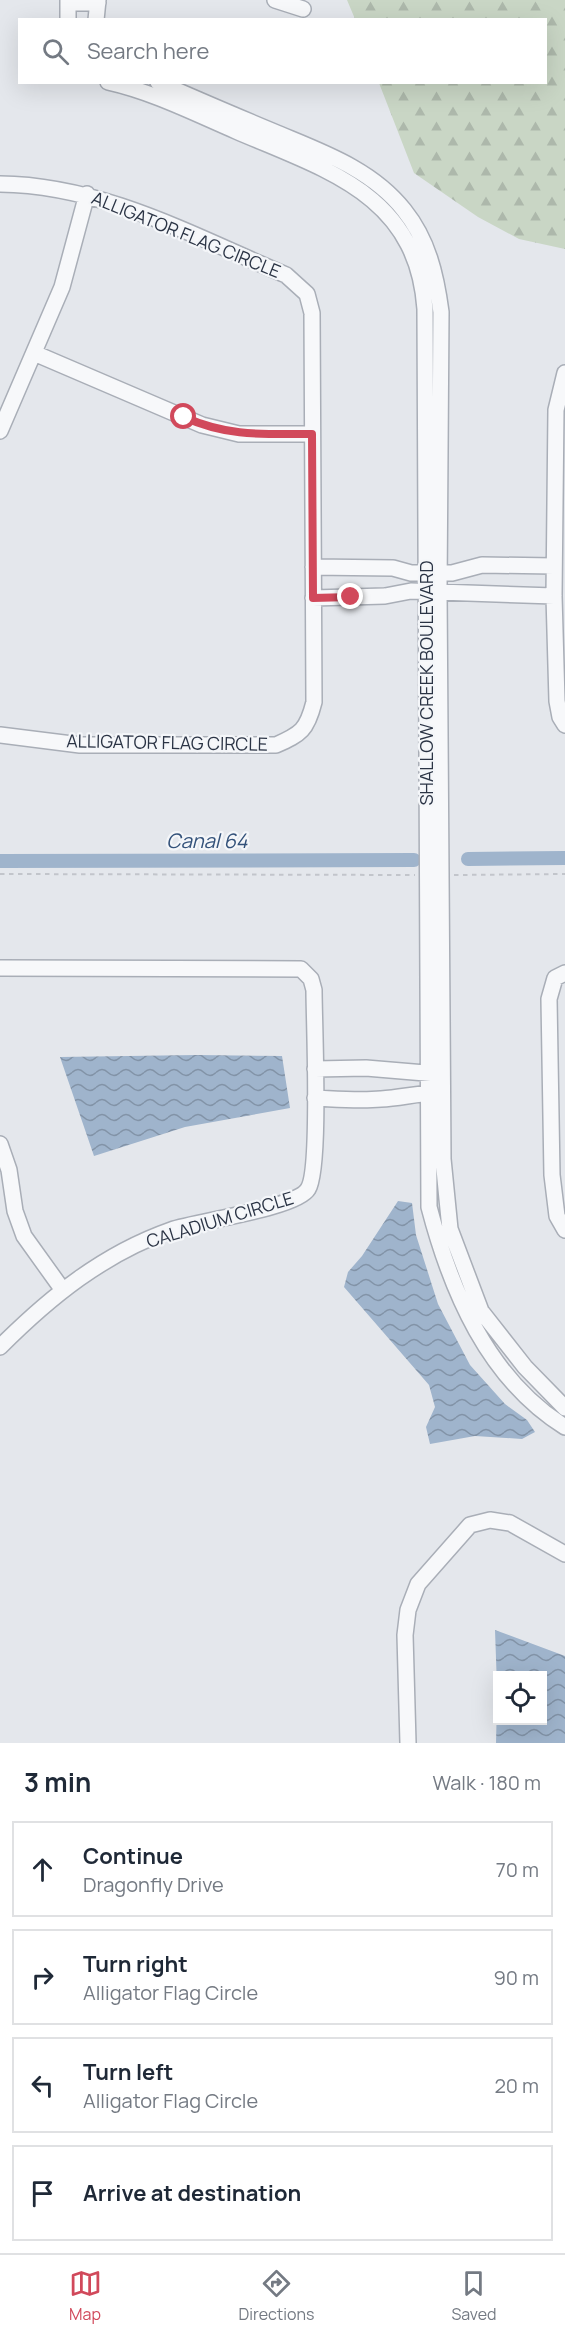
<!DOCTYPE html>
<html lang="en">
<head>
<meta charset="utf-8">
<style>
  :root { --surface:#fff; --page:#f2f2f3; --text:#1f2937; --muted:#747a83; --line:#e0e1e3; --accent:#d1495b }
  body { margin:0; font-family:Manrope,sans-serif; background:var(--page); color:var(--text) }
  .controls { position:absolute; right:18px; bottom:18px; display:grid; overflow:hidden; border-radius:0px; box-shadow:0 6px 24px #0002 }
  .controls button { width:54px; height:54px; display:grid; place-items:center; padding:0; border:0; border-bottom:2px solid var(--line); background:var(--surface); color:var(--text); font:30px sans-serif }
  .stop { position:absolute; width:18px; height:18px; margin:-14px; border:4px solid #d1495b; border-radius:50%; background:#fff }
  .stop.end { background:#d1495b; border-color:#fff; box-shadow:0 2px 6px #0008 }
  .list { margin:0; padding:0; list-style:none }
  h2 { display:flex; justify-content:space-between; align-items:center; height:78px; margin:0; padding:0 24px; font-size:26px }
  h2 small { font-size:20px; font-weight:400; color:var(--muted) }
  .list li { display:grid; grid-template-columns:39px 1fr auto; gap:18px; align-items:center; box-sizing:border-box; height:96px; margin:0 12px 12px; padding:0 12px; border:2px solid var(--line); border-radius:0px }
  .list b { display:block; font-size:22px; white-space:nowrap }
  .list p { margin:0; font-size:20px; white-space:nowrap; color:var(--muted) }
  .list em { font-size:20px; font-style:normal; color:var(--muted) }
  .icon { flex:none; width:33px; height:33px; fill:none; stroke:currentColor; stroke-width:2; stroke-linecap:round; stroke-linejoin:round }
  .map { position:relative; flex:none; width:565px; height:1743px; overflow:hidden }
  .search { position:absolute; background:var(--surface); box-shadow:0 6px 24px #0002; left:18px; right:18px; top:18px; height:66px; display:flex; align-items:center; gap:15px; box-sizing:border-box; padding:0 21px; border-radius:0px; color:var(--muted); font-size:22px }
  .sheet { height:510px; background:var(--surface) }
  nav { display:flex; justify-content:space-around; align-items:center; box-sizing:border-box; height:84px; border-top:2px solid var(--line); background:var(--surface); font-size:16px; color:var(--muted) }
  nav a { display:grid; justify-items:center; gap:3px }
  nav .on { color:var(--accent) }
  .map>svg:first-child { display:block }
  .forest { fill:url(#forest-firs) }
  .water { fill:url(#water-waves) }
  .lines { fill:none; stroke-linecap:round; stroke-linejoin:round }
  .canal { stroke:#9fb4cc; stroke-width:14 }
  .minor-casing { stroke:#a9aeb7; stroke-width:18 }
  .path { stroke:#c2c5cb; stroke-width:2; stroke-dasharray:4.5 4.5; stroke-linecap:butt }
  .minor { stroke:#f7f8fa; stroke-width:15 }
  .route { stroke:#d1495b; stroke-width:8 }
  .labels { text-anchor:middle; stroke-width:4.5; stroke-linejoin:round; paint-order:stroke }
  .street-label { font-size:18px; fill:#2b3445; stroke:#f4f6f9 }
  .water-label { font-size:20px; font-style:italic; fill:#34527a; stroke:#f4f6f9 }
</style>
</head>
<body>
<div class="map">
<svg width="565" height="1743" viewBox="0 0 565 1743">
  <defs>
    <pattern id="forest-firs" width="22" height="20" patternUnits="userSpaceOnUse" patternTransform="scale(1.5)"><rect width="22" height="20" fill="#c9d6c5"/><path d="M5 1l3.5 6h-7zM16 11l3.5 6h-7z" fill="#adb8ab"/></pattern>
    <pattern id="water-waves" width="16" height="10" patternUnits="userSpaceOnUse" patternTransform="scale(1.5)"><rect width="16" height="10" fill="#9fb4cc"/><path d="M0 5q4-4 8 0t8 0" fill="none" stroke="#8293a7"/></pattern>
  </defs>
  <rect width="100%" height="100%" fill="#e4e7ec"/>
  <!-- forest -->
  <path class="forest" d="M347 0H565V249L519 239 478 217 414 173 379 83 546 82V20L355 19Z"/>
  <!-- water -->
  <path class="water" d="M197 1055 282 1056 290 1108 185 1127 94 1156 60 1057Z
    M398 1201 412 1203 416 1235 438 1304 470 1365 505 1404 527 1420 535 1432 522 1439 475 1436 430 1444 426 1427 435 1407 429 1385 344 1287 348 1272 362 1256Z
    M495 1630 565 1656V1743H496L497 1701 498 1720H542V1676H498L497 1687Z"/>
  <g class="lines">
    <!-- canal -->
    <path class="canal" d="M468 859 565 858
      M0 861 414 860"/>
    <!-- minor casing -->
    <g class="minor-casing">
      <path id="minor" d="M68 0V20
        M275 0 303 9
        M68 3H98
        M96 20 98 0
        M108 82C153 92 194 113 236 131 326 170 417 194 425 309L429 1207C451 1291 488 1379 565 1427
        M158 82C196 99 234 115 272 131 319 151 371 168 404 210 428 240 436 274 441 312L439 591 443 1159 450 1229 481 1311 525 1367 565 1408
        M0 184C102 185 194 236 286 275L307 294 312 313 314 702C307 730 301 734 276 745H80L0 735
        M34 353 202 425 239 434H312
        M565 373 556 410 554 596 557 701 560 717 565 725
        M0 431 62 287 87 194
        M313 567 393 568 411 573H452L482 565 554 566
        M313 598 385 596 411 591 554 596
        M0 968 301 969 311 979 314 990C314 1023 321 1169 308 1189 297 1208 198 1221 171 1230 103 1254 50 1297 0 1347
        M565 973 555 978 549 999 552 1175 557 1216 565 1230
        M315 1069 366 1068 437 1074
        M315 1098C337 1099 359 1101 381 1099 401 1098 418 1093 437 1093
        M0 1144 9 1170 15 1211 24 1236 62 1289
        M408 1743 405 1635 408 1610 418 1584 470 1525 490 1520 510 1523 565 1554"/>
    </g>
    <!-- path -->
    <path class="path" d="M0 874 415 875
      M454 875 565 874"/>
    <!-- minor -->
    <use href="#minor" class="minor"/>
  </g>
  <g class="lines">
    <!-- route -->
    <path class="route" d="M184 417C228 437 265 434 312 434L313 598 351 597"/>
  </g>
  <g class="labels">
    <!-- street labels -->
    <g class="street-label">
      <text transform="translate(186 235) rotate(22)" y="6">ALLIGATOR FLAG CIRCLE</text>
      <text transform="translate(427 683) rotate(-90)" y="6">SHALLOW CREEK BOULEVARD</text>
      <text transform="translate(167 743) rotate(1)" y="6">ALLIGATOR FLAG CIRCLE</text>
      <text transform="translate(220 1220) rotate(-17)" y="6">CALADIUM CIRCLE</text>
    </g>
    <!-- water labels -->
    <g class="water-label">
      <text x="207" y="848">Canal 64</text>
    </g>
  </g>
</svg>
<div class="controls">
<button><svg class="icon" aria-label="locate" viewBox="0 0 24 24"><circle cx="12" cy="12" r="6"/><path d="M12 2v4M12 18v4M2 12h4M18 12h4"/></svg></button>
</div>
<div class="stop" style="left:184px;top:417px"></div>
<div class="stop end" style="left:351px;top:597px"></div>
<div class="search"><svg class="icon" aria-label="search" viewBox="0 0 24 24"><circle cx="10" cy="10" r="6"/><path d="M15 15l6 6"/></svg>Search here</div>
</div>
<section class="sheet">
<h2>3 min<small>Walk · 180 m</small></h2>
<ul class="list">
<li><svg class="icon" aria-label="ahead" viewBox="0 0 24 24"><path d="M12 20V5M6 11l6-6 6 6"/></svg><div><b>Continue</b><p>Dragonfly Drive</p></div><em>70 m</em></li>
<li><svg class="icon" aria-label="right" viewBox="0 0 24 24"><path d="M7 20v-9h11M14 6l5 5-5 5"/></svg><div><b>Turn right</b><p>Alligator Flag Circle</p></div><em>90 m</em></li>
<li><svg class="icon" aria-label="left" viewBox="0 0 24 24"><path d="M17 20v-9H6M10 6l-5 5 5 5"/></svg><div><b>Turn left</b><p>Alligator Flag Circle</p></div><em>20 m</em></li>
<li><svg class="icon" aria-label="arrive" viewBox="0 0 24 24"><path d="M6 21V4h12l-3 4 3 4H6"/></svg><div><b>Arrive at destination</b></div></li>
</ul>
</section>
<nav>
<a class="on"><svg class="icon" aria-label="map" viewBox="0 0 24 24"><path d="M3 6l6-2 6 2 6-2v14l-6 2-6-2-6 2zM9 4v14M15 6v14"/></svg>Map</a>
<a><svg class="icon" aria-label="directions" viewBox="0 0 24 24"><path d="M12 3l9 9-9 9-9-9zM9 14v-3h6M13 9l2 2-2 2"/></svg>Directions</a>
<a><svg class="icon" aria-label="saved" viewBox="0 0 24 24"><path d="M7 4h10v16l-5-4-5 4z"/></svg>Saved</a>
</nav>
</body>
</html>
